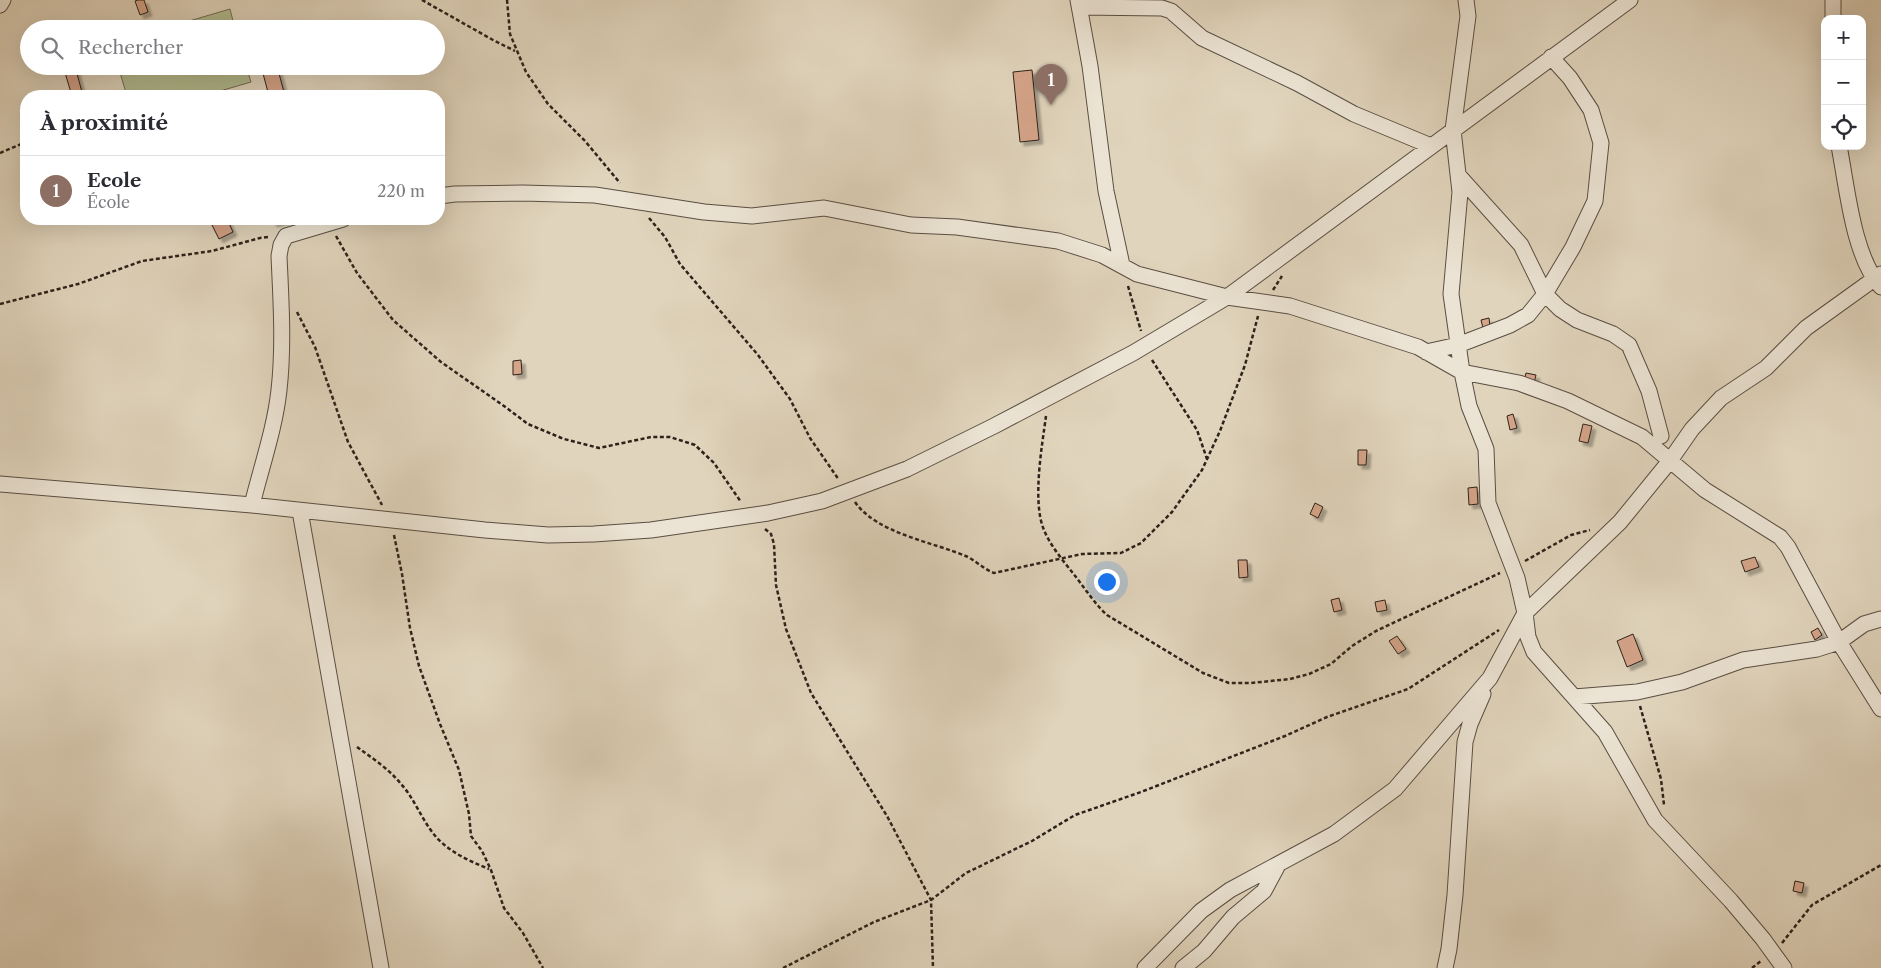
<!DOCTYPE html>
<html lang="fr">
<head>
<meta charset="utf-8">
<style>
  :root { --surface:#fff; --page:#f7f7f7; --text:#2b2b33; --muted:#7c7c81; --line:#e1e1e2; --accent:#db2777 }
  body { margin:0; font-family:"Libre Caslon Text",serif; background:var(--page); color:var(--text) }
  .controls { position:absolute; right:15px; top:15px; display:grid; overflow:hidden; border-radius:10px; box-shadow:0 5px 20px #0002 }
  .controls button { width:45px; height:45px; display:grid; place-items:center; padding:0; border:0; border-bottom:1px solid var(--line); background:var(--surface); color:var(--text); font:25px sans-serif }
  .you { position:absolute; left:1106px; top:581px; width:18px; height:18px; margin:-12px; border:4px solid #fff; border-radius:50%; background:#1a73e8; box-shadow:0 0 0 8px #1a73e833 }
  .badge { display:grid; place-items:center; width:32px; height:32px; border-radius:50%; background:var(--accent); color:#fff; font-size:16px; font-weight:700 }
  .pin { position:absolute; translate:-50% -41px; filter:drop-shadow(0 1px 2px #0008) }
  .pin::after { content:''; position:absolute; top:26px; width:18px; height:15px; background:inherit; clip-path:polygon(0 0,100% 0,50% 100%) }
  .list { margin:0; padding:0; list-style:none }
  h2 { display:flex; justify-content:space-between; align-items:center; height:65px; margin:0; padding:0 20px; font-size:21px }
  h2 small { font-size:16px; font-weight:400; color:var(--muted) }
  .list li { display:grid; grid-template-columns:32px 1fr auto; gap:15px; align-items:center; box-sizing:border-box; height:70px; padding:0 20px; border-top:1px solid var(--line) }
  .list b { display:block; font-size:19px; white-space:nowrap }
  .list p { margin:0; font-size:16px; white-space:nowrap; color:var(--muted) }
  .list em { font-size:16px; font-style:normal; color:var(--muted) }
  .icon { flex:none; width:28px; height:28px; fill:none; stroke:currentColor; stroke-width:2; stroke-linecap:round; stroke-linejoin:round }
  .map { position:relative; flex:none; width:1881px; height:968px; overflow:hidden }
  .search { position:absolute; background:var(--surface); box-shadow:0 5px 20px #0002; left:20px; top:20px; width:425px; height:55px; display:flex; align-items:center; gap:12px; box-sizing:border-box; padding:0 18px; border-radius:28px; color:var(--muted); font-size:19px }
  .panel { position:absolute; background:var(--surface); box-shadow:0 5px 20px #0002; left:20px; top:90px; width:425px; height:135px; border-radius:20px }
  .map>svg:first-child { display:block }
  .green { fill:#b3bc90; stroke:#706f55 }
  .building { fill:#d5a489; stroke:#2d221a; filter:url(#shadow) }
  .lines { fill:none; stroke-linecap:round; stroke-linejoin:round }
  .minor-casing { stroke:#5a4e42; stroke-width:17 }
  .path { stroke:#2d221a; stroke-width:2.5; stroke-dasharray:4 2.5; stroke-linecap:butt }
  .minor { stroke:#ebe3d3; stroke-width:15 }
</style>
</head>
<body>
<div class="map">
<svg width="1881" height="968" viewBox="0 0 1881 968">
  <defs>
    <filter id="shadow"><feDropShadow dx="4" dy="4" stdDeviation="1" flood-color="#0004"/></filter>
  </defs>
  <rect width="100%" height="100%" fill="#e0d4bc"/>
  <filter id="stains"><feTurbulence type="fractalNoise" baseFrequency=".004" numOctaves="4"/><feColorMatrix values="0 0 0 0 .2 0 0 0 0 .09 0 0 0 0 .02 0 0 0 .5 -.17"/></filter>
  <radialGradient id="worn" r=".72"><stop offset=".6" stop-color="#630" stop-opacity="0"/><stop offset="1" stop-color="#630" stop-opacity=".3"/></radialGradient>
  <!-- green -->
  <path class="green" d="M230 9 235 29H162Z
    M118 66H246L251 82 203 96H127Z"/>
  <!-- building -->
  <path class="building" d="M138 0H144L148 12 140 15 135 1Z
    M63 66H75L83 96H72Z
    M261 66H277L285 96H269Z
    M1032 70 1039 140 1020 142 1013 72Z
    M209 219H227L233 232 219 239Z
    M272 219H286V220L273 223Z
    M1489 318 1490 326 1483 328 1481 320Z
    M521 360 522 374 513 375V361Z
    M1526 373 1536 375 1534 383 1524 381Z
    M1513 414 1517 428 1510 430 1507 416Z
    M1583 424 1592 426 1588 443 1579 441Z
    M1358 450H1367L1366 465H1358Z
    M1477 487 1478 504 1469 505 1468 488Z
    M1315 503 1323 507 1318 518 1310 514Z
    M1755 557 1759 567 1745 572 1741 561Z
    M1238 560H1247L1248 577 1239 578Z
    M1339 598 1342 610 1334 612 1331 600Z
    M1385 600 1387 610 1377 612 1375 602Z
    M1818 628 1822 635 1815 640 1811 632Z
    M1633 634 1643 660 1627 667 1617 641Z
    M1397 636 1406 649 1398 654 1389 641Z
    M1795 881 1804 883 1802 893 1793 891Z"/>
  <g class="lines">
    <!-- minor casing -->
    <g class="minor-casing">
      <path id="minor" d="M1078 0 1090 66 1106 191 1122 265
        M1466 0 1468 16 1453 130 1460 192 1451 294 1462 372 1469 406 1486 449 1488 503 1517 578 1525 613 1528 637 1534 652 1605 732 1655 820 1731 901 1763 939 1784 968
        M0 5 3 0
        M1080 7 1162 8 1171 11 1202 38 1297 83 1354 114 1431 146
        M1833 19V0
        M1839 146C1847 186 1853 257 1881 287
        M1459 176 1521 245 1545 294 1560 309 1577 320 1613 334 1629 345 1649 391 1661 436
        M439 196 455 194 523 193 595 195 704 212 752 216 824 208 911 225 957 227 1058 241 1102 255 1137 274 1227 297 1290 306 1418 347 1462 372 1519 383 1568 401 1642 437 1705 490 1780 537 1788 547 1839 642 1881 709
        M1426 352 1458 345 1510 325 1528 315 1545 294 1573 247 1595 201 1601 143 1591 110 1570 78 1551 57
        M0 484 252 505 485 530 548 535 594 534 651 530 768 513 822 501 907 469 994 426 1133 353 1227 297 1630 0
        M252 505C261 468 275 428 279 390 284 345 281 301 279 256L281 245 286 236 343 219
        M300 511 381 968
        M1574 697 1637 692 1682 682 1743 660 1817 649 1839 642 1864 624 1881 619
        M1145 968 1201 911 1230 890 1334 834 1395 789 1490 678 1525 613 1620 522 1669 462 1692 429 1721 398 1766 368 1806 328 1881 274
        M1183 968 1204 951 1233 917 1264 891 1278 865
        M1445 968 1449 949 1455 895 1465 742 1470 724 1483 694"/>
    </g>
    <!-- path -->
    <path class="path" d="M422 0 493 40 515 51
      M507 0 510 34 526 72 548 104 585 141 620 183
      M0 153 26 142
      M649 218 665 237 680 264 758 355 790 399 810 438 839 480
      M336 236 357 273 393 320 441 362 504 406 528 424 564 439 599 448 651 437H670L695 445 714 463 741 502
      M1128 286 1141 331
      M1273 290 1282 276
      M0 304 78 284 142 261 212 251 260 238 269 237
      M297 312 315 347 348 442 382 505
      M1152 360 1197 430 1207 459
      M1046 416C1042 446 1032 502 1044 530 1051 547 1065 563 1076 577 1086 590 1095 604 1107 615L1203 673 1229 683H1251L1290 679 1309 674 1331 664 1352 646 1376 631 1500 573
      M855 502C877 534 934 542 968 557 977 562 984 569 994 573L1082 554 1121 553 1141 543 1172 512 1202 470 1220 431 1245 365 1258 316
      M765 529 771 534 774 544 776 585 786 629 811 693 887 816 931 900 933 968
      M394 535 402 574 410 628 419 666 440 724 459 770 469 814 471 836 482 851 491 870 504 908 523 933 543 968
      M1525 561 1571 535 1590 530
      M1640 706 1661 779 1664 805
      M357 747C372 758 389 769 401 784 413 797 420 815 430 829 444 850 467 860 489 869
      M1782 943 1812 905 1881 865
      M783 968 874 922 931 900 966 873 1032 841 1075 815 1141 792 1285 736 1327 717 1408 689 1499 630
      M1752 968 1761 961"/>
    <!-- minor -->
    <use href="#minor" class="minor"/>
  </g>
  <rect width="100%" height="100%" filter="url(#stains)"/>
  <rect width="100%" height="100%" fill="url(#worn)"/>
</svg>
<div class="controls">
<button>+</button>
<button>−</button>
<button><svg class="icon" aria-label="locate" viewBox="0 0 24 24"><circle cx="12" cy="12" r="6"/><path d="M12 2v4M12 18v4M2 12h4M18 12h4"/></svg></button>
</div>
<div class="you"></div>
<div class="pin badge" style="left:1051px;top:105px;background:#8d6e63">1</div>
<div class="search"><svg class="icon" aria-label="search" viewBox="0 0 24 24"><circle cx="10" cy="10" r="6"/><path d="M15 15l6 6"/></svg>Rechercher</div>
<section class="panel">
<h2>À proximité<small></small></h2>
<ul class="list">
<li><span class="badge" style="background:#8d6e63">1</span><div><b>Ecole</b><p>École</p></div><em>220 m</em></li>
</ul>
</section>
</div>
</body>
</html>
